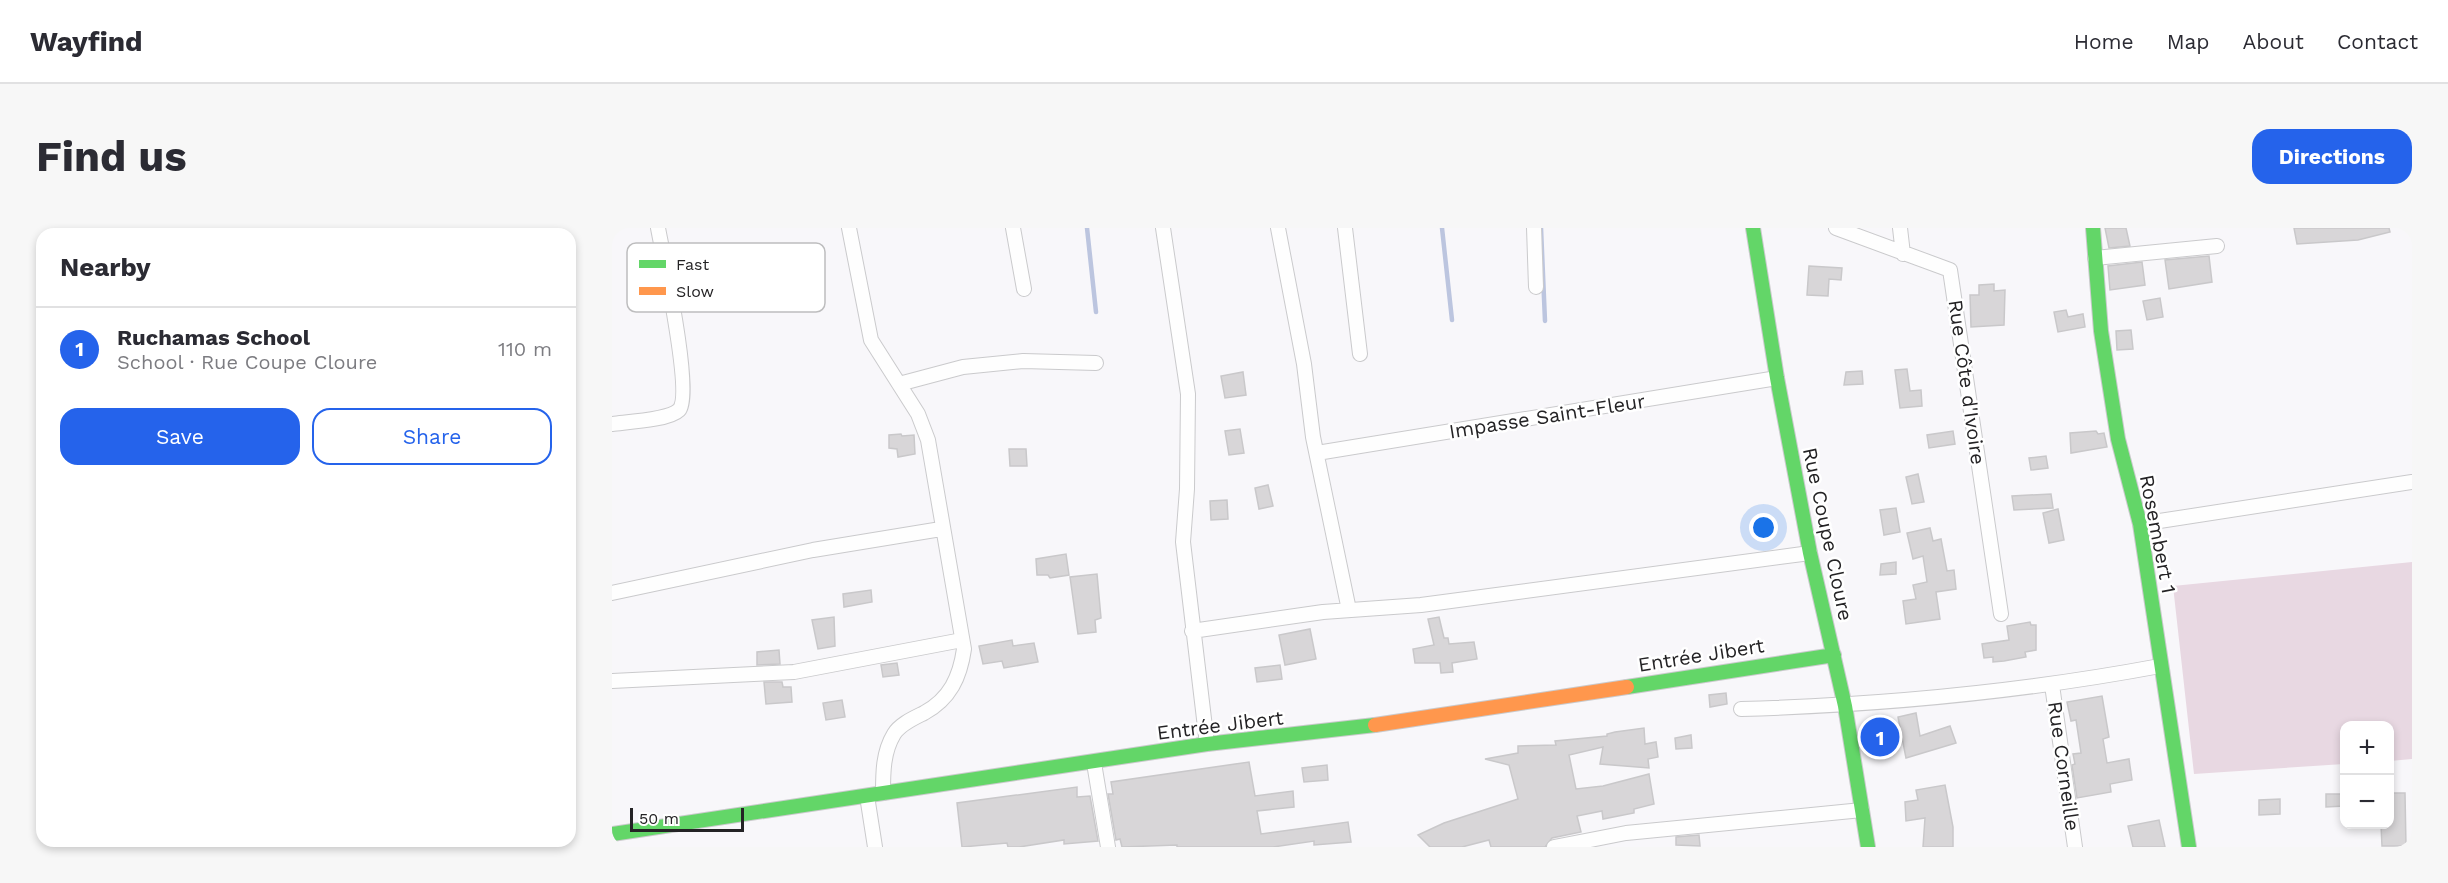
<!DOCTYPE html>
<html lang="en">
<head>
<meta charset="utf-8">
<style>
  :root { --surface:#fff; --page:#f7f7f7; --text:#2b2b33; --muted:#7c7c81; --line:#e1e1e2; --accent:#2563eb }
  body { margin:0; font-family:"Work Sans",sans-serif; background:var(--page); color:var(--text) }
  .controls { position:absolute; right:18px; bottom:18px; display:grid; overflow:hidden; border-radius:12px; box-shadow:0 3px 9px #0003 }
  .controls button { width:54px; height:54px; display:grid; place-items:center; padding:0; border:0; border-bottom:2px solid var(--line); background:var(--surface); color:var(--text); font:30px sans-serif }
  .scale { position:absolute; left:18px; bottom:15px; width:114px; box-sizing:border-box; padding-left:6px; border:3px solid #242325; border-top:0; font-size:16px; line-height:21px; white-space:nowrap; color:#242325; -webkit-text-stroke:4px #fff; paint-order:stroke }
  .you { position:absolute; left:1152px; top:300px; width:21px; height:21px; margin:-15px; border:4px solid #fff; border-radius:50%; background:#1a73e8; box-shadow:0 0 0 9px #1a73e833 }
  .badge { display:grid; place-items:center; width:39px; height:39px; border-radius:50%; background:var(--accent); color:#fff; font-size:20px; font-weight:700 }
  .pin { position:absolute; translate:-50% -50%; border:3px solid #fff; box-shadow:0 2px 6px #0006 }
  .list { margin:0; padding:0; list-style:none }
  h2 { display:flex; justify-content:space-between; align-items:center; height:78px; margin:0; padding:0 24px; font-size:26px }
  h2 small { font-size:20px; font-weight:400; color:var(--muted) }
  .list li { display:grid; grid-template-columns:39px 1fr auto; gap:18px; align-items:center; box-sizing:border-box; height:84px; padding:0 24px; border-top:2px solid var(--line) }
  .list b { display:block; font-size:22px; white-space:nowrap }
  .list p { margin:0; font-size:20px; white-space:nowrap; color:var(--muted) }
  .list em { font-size:20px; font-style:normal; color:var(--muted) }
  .actions { display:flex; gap:12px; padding:18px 24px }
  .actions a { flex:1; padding:14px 0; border:2px solid var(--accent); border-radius:18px; text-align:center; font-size:21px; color:var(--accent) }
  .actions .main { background:var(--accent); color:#fff }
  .map { position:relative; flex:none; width:1800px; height:619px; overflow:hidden; border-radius:18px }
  header { display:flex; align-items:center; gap:36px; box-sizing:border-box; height:84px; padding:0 30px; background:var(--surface); border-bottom:2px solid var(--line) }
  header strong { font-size:28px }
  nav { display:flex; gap:33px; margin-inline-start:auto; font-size:21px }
  .intro { display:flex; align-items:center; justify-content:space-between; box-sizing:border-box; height:144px; padding:0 36px }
  h1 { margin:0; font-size:42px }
  .button { padding:15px 27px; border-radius:18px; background:var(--accent); color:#fff; font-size:21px; font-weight:700 }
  main { display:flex; gap:36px; padding:0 36px }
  aside { flex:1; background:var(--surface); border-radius:18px; box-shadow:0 3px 9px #0003 }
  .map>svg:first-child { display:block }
  .green { fill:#e8d8e2 }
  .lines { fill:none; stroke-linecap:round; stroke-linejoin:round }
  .stream { stroke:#bcc5df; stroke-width:4.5 }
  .building { fill:#d8d6d8; stroke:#c9c8ca; stroke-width:1.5 }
  .street-casing { stroke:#cacacc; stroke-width:16 }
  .fast-casing { stroke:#cacacc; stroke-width:16 }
  .slow-casing { stroke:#cacacc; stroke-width:16 }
  .street { stroke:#fefefe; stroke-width:14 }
  .fast { stroke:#63d668; stroke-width:14 }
  .slow { stroke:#ff974d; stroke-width:14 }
  .labels { text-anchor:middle; stroke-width:5; stroke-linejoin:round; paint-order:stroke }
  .street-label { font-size:20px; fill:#242325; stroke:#fff }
  .key { fill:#fff; stroke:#bdbdbe; stroke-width:1.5 }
  .key-label { font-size:16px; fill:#242325 }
</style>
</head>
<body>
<header>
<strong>Wayfind</strong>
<nav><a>Home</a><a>Map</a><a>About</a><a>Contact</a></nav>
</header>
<div class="intro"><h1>Find us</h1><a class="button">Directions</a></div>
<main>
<aside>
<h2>Nearby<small></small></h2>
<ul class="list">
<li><span class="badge">1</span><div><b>Ruchamas School</b><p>School · Rue Coupe Cloure</p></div><em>110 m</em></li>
</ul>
<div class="actions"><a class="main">Save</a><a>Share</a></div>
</aside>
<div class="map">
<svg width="1800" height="619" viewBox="0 0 1800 619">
  <rect width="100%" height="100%" fill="#f8f7fa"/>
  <!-- green -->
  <path class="green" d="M1800 334V531L1778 533V497H1732V536L1582 546 1561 358Z"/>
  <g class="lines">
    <!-- stream -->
    <path class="stream" d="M475 0 484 84
      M830 0 840 92
      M929 0 933 93"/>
  </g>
  <!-- building -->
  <path class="building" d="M1493 0H1514L1518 18 1497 20Z
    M1682 0H1777L1778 4 1746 12 1685 16Z
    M1597 28 1600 54 1557 61 1553 32Z
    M1530 34 1533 57 1498 62 1496 38Z
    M1197 38 1230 40 1229 52 1217 51 1216 68 1195 67Z
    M1382 56V63L1393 62 1392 97 1359 99 1358 67H1367V57Z
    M1548 70 1551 89 1535 92 1531 73Z
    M1454 82 1456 89 1471 86 1473 99 1446 104 1442 84Z
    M1519 102 1521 121 1505 122 1504 103Z
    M1295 141 1298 163 1309 162 1310 178 1288 180 1283 142Z
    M1250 143 1251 156 1232 157 1234 144Z
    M631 144 634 167 613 170 609 148Z
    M628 201 632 225 617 227 613 203Z
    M1341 203 1343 216 1317 220 1315 207Z
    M1484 203 1486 206 1492 205 1495 219 1459 225 1458 205Z
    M289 206 290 208 302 207 303 226 286 229 285 221 277 220V207Z
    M397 221H414L415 238H398Z
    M1434 228 1436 240 1419 242 1417 230Z
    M1306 246 1312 274 1300 276 1294 249Z
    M656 257 661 278 647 281 643 260Z
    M1439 266 1441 280 1402 282 1400 268Z
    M615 272 616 291 599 292 598 273Z
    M1284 280 1288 304 1272 307 1268 282Z
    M1446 281 1452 312 1437 315 1431 285Z
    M1318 300 1321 313 1329 311 1335 343 1342 342 1344 361 1324 364 1328 391 1294 396 1291 373 1304 371 1301 357 1315 354 1311 328 1301 331 1295 305Z
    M454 326 457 347 438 350 436 347H425L424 331Z
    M1284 334V346L1268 347 1269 336Z
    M485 346 489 390 483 392 484 404 466 406 458 349Z
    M259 362 260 374 232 379 231 366Z
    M222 389 223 418 206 421 200 392Z
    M827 389 832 410H836L837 416 862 414 865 431 840 435 841 444 829 445 828 435H803L801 421 822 417 816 391Z
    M1418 394 1419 397H1424V422L1413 424 1414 429 1392 433 1381 434V429L1372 430 1370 416 1397 412 1395 398Z
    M698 401 704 431 673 437 667 407Z
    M400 412 401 418 422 415 426 434 392 440 390 433 371 436 367 418Z
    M167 422 168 436 145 437V424Z
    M285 435 287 447 271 449 269 437Z
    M668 437 670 451 645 454 643 440Z
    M152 454H170L171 459H179L180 474 154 476Z
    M1114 465 1115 476 1098 479 1097 467Z
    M1490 468 1497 509 1491 511 1495 535 1517 531 1520 552 1498 556 1499 564 1465 570 1460 537 1463 536 1461 526 1469 525 1464 492 1459 493 1455 474Z
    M230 472 233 489 214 492 211 475Z
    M1304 485 1308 508 1338 498 1344 515 1294 530 1286 489Z
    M1032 500 1033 516 1044 514 1046 529 1036 531 1037 540 988 536 991 519 957 527 964 561 991 558 1037 546 1042 576 1022 581V585L991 591 990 583 965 588 969 604 940 610 933 619H879L877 612 850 619H818L806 607 832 595 906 571 897 537 873 531 906 525V518L944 517 943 513 995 508V506L1003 504Z
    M1079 507 1080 520 1064 521 1063 510Z
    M637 534 643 568 681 563 682 579 645 583 649 606 736 594 739 614 702 617V613L661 619H565V617L510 619 508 611 504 612 496 566H501L499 554Z
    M715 537 716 552 692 554 690 540Z
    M1333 557 1341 599V619H1311L1313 590 1294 593 1293 574 1306 572 1304 562Z
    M465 559V569L478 568 486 613 452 616V612L407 619H396L395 615 350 619 345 575Z
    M1778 565H1793L1794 618H1770L1769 597H1778Z
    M1714 566H1732V578L1714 579Z
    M1668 571V586L1647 587V572Z
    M1547 592 1553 619H1521L1516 598Z
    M1087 607 1088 618 1064 617V609Z"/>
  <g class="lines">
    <!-- street casing -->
    <g class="street-casing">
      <path id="street" d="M237 0 259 112 306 186 316 212 352 421C348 449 338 471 312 485 302 490 288 496 282 506 271 524 271 545 271 565
        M401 0 412 61
        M551 0 576 166 575 261 571 314 595 516
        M666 0 692 136 701 209 737 382
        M733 0 748 126
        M922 0 924 59
        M1224 0 1338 42 1389 386
        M1288 0 1291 26
        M1483 30 1605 18
        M287 156 351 139 411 133 484 135
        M0 196C15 194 57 192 67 182 81 166 51 27 46 0
        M705 225 1165 150
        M1528 296 1800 254
        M0 365 201 322 329 301
        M580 403 711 384 809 377 1198 325
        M0 453 182 444 350 412
        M1440 457 1463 619
        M1129 481C1269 477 1409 464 1548 438
        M482 535 496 619
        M255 568 263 619
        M942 619 1014 605 1250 582"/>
    </g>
    <!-- fast casing -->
    <g class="fast-casing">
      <path id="fast" d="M1141 0 1165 150 1198 325 1233 478 1256 619
        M1481 0 1489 103 1506 211 1528 296 1577 619
        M1015 459 1222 427
        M0 606 595 516 763 497"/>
    </g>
    <!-- slow casing -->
    <g class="slow-casing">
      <path id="slow" d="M763 497 1015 459"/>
    </g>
    <!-- street -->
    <use href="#street" class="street"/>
    <!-- fast -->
    <use href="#fast" class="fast"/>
    <!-- slow -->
    <use href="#slow" class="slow"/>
  </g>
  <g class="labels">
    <!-- street labels -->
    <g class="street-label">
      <text transform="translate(1355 154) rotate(82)" y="7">Rue Côte d'Ivoire</text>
      <text transform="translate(935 188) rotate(-9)" y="7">Impasse Saint-Fleur</text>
      <text transform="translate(1216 306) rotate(78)" y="7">Rue Coupe Cloure</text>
      <text transform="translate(1546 306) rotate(79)" y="7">Rosembert 1</text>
      <text transform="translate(1089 427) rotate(-9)" y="7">Entrée Jibert</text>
      <text transform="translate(608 497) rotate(-7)" y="7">Entrée Jibert</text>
      <text transform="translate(1452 538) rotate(82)" y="7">Rue Corneille</text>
    </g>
  </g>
  <!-- legend -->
  <rect x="15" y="15" width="198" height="69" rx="9" class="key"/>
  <rect x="27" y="32" width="27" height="8" fill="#63d668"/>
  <rect x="27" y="59" width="27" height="8" fill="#ff974d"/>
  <g class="key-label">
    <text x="64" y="42">Fast</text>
    <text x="64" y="69">Slow</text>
  </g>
</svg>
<div class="controls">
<button>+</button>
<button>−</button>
</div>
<div class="scale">50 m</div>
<div class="you"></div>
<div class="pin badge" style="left:1268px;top:509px">1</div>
</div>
</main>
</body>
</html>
